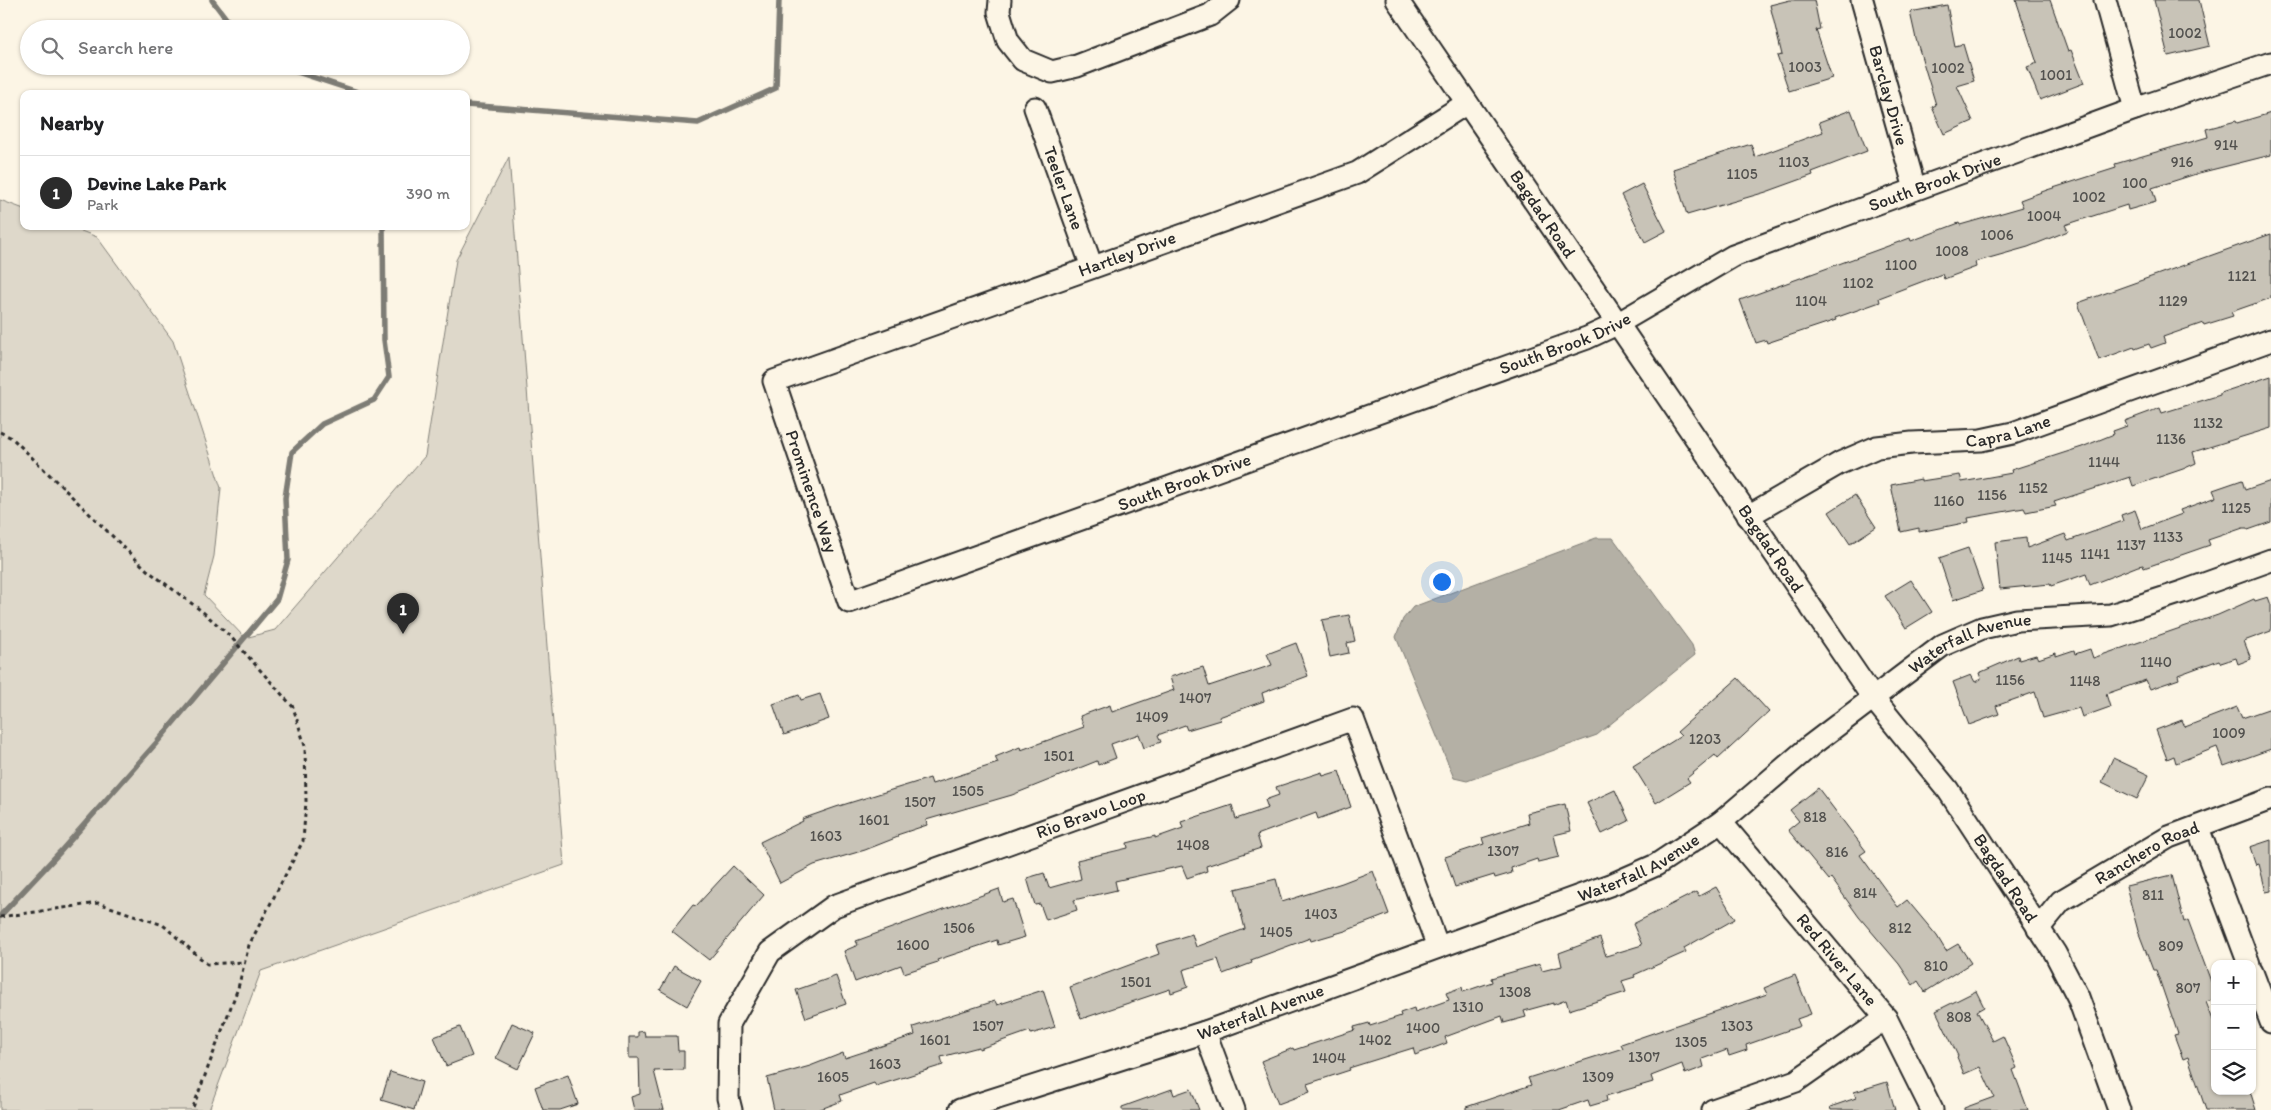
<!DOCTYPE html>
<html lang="en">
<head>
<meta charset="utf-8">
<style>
  :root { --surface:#fff; --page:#f2f2f2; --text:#202124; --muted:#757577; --line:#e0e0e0; --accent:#2b2b2b }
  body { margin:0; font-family:Itim,sans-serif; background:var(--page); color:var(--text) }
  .controls { position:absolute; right:15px; bottom:15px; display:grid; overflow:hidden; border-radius:10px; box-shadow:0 1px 4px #0004 }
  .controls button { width:45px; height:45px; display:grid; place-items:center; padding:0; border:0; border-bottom:1px solid var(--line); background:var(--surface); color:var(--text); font:25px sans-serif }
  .you { position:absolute; left:1441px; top:581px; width:18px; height:18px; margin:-12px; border:4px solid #fff; border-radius:50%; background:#1a73e8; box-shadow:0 0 0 8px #1a73e833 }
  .badge { display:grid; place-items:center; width:32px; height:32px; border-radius:50%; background:var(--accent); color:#fff; font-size:16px; font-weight:700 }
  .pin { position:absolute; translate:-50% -41px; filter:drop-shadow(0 1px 2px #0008) }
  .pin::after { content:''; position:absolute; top:26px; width:18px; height:15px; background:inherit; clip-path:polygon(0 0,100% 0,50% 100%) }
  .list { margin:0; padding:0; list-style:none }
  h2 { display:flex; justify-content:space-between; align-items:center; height:65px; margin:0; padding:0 20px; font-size:21px }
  h2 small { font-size:16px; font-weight:400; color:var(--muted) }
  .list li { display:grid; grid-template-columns:32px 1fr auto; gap:15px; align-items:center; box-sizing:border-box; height:75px; padding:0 20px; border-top:1px solid var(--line) }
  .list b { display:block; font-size:19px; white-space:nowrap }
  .list p { margin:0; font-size:16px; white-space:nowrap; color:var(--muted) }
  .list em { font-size:16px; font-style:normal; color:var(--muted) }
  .icon { flex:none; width:28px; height:28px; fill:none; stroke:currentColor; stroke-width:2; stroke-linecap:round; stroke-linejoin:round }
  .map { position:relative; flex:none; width:2271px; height:1110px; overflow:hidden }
  .search { position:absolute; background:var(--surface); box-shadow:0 1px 4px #0004; left:20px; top:20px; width:450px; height:55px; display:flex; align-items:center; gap:12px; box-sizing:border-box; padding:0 18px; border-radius:28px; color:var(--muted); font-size:19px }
  .panel { position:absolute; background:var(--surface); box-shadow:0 1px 4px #0004; left:20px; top:90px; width:450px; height:140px; border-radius:10px }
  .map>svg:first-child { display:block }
  .green { fill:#ded8ca; stroke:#84827a }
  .water { fill:#b4b0a5; stroke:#7d7b74 }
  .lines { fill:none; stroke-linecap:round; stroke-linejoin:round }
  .stream { stroke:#7d7b74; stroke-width:5.5 }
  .building { fill:#c8c3b7; stroke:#2b2b2b }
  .minor-casing { stroke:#2b2b2b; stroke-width:25 }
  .path { stroke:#2b2b2b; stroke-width:3; stroke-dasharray:4 4; stroke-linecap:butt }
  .minor { stroke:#fcf5e5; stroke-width:21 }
  .labels { text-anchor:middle; stroke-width:4; stroke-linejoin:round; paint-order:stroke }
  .number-label { font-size:15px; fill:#52514e }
  .street-label { font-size:18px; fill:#2b2b2b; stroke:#fcf5e5 }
</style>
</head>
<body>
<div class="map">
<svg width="2271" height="1110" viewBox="0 0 2271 1110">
  <rect width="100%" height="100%" fill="#fcf5e5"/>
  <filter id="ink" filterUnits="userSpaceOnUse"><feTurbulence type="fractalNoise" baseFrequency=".02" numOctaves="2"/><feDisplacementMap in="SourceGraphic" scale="10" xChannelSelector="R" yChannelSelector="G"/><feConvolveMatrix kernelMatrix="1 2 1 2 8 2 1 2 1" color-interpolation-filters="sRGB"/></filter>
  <g filter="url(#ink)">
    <!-- green -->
    <path class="green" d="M509 157 564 865 261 971 209 1110H0V200L24 209V226H68L97 237 173 341 221 488 214 556 204 595 245 638 275 630 425 456 456 260Z"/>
    <!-- water -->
    <path class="water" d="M1596 538H1613L1692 645 1695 655 1597 735 1467 781 1454 778 1396 637 1403 619 1413 607Z"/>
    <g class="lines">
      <!-- stream -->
      <path class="stream" d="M212 0 234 29
        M284 66 291 70 364 94
        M466 105 698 123 776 88 779 0
        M0 916 60 852 158 741 277 599 288 560 285 498 292 452 322 424 374 400 389 377 384 340 383 226"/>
    </g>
    <!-- building -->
    <path class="building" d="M1790 0H1814L1820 29 1816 30 1832 78 1789 91 1777 56 1782 55 1770 5Z
      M2016 0H2050L2068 51 2071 50 2084 83 2040 100 2027 67 2037 63Z
      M2154 0H2199L2210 46 2168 56Z
      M1947 5 1955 46 1963 44 1974 81 1957 86 1973 121 1944 134 1932 107 1936 105 1916 39 1910 12Z
      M1851 110 1867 151 1812 172 1813 175 1766 192 1687 215 1673 169 1751 144 1755 157 1823 132 1819 122Z
      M2271 113V155L2199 173 2152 188 2156 202 2128 210 2127 205 2065 225 2068 231 2028 247 1975 262 1976 267 1944 279 1942 274 1879 298 1880 302 1835 318 1836 320 1767 343 1766 340 1756 343 1740 300 1910 238 1911 241 1959 223 1960 225 2023 207 2020 200 2047 190 2116 168 2115 164 2208 137 2206 129 2236 121 2237 123Z
      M1642 184 1666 231 1645 242 1621 195Z
      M2271 234V298L2231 312 2233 316 2204 325 2203 323 2163 337 2165 343 2151 348 2149 344 2135 349 2134 347 2099 360 2078 303Z
      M2271 376V428L2193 452 2196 463 2183 469 2133 486 2130 477 2054 502 2056 506 2026 512 2024 508 1968 518 1969 522 1919 532V528L1901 532 1891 485 1921 479V481L1960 475 1962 482 2012 473 2011 470 2082 447 2114 434 2113 431 2127 426 2125 421 2160 408 2162 413 2220 395V393Z
      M2242 480 2245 490 2271 481V522L2248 530 2247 528H2243L2208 540 2210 545 2144 568 2143 565 2138 566 2090 585 2086 574 2051 586 2050 584 2000 589 1995 542 2026 538 2027 548 2065 534 2068 541 2123 521 2121 515 2135 510 2142 529 2182 514 2180 510 2216 497 2213 490Z
      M1855 495 1876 527 1850 544 1829 512Z
      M1968 548 1983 590 1953 600 1939 558Z
      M1911 580 1932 612 1906 628 1885 596Z
      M2268 597 2271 605V631L2244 641 2251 659 2238 664 2236 658 2221 663 2219 660 2178 675 2179 679 2150 689 2146 680 2106 694 2110 707 2082 717 2079 708 2043 718 2035 692 1996 706 1999 714 1969 725 1953 682 1971 675 1975 682 1981 679 1979 673 2018 656 2019 660 2036 655 2038 659 2056 653V656L2074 650 2075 654 2090 649 2093 658 2218 615 2254 599 2255 601Z
      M1349 615 1355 641 1347 643 1349 653 1330 657 1322 620Z
      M1296 643 1308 676 1262 693 1264 701 1219 717 1220 720 1187 730 1185 725 1158 735 1161 742 1144 748 1139 734 1111 744 1116 758 1098 765 1097 761 1012 795 926 820 927 825 897 835 898 837 865 850 814 865 780 883 760 842 803 821 802 819 836 807 930 778 932 784 998 763 995 757 1020 747 1021 750 1084 727 1080 716 1110 705 1112 712 1174 690 1170 677 1203 667 1209 686 1272 665 1267 654Z
      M1738 678 1769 712 1718 759 1715 755 1687 778 1690 782 1656 803 1633 766 1681 736 1677 732Z
      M820 694 829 719 784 735 773 704 799 695 801 700Z
      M2237 707 2242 718 2271 708V749L2224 766 2217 747 2176 763 2174 756 2167 759 2156 730 2182 720 2185 727Z
      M2113 758 2149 775 2137 799 2102 782Z
      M1339 771 1351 807 1318 819 1316 813 1257 835 1261 848 1206 866 1207 871 1187 878 1182 866 1115 881 1117 890 1074 900 1077 910 1046 920 1040 904 1035 905 1027 878 1044 873 1049 888 1081 879 1077 860 1128 848 1127 843 1155 836V838L1183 828 1181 822 1232 805 1236 819 1268 808 1265 800 1279 795 1276 787 1322 772 1323 776Z
      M1818 788 1866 851 1860 855 1898 907 1907 900 1937 936 1946 951 1958 944 1971 963 1925 992 1918 981 1913 985 1899 964 1859 917 1831 878 1829 880 1788 830 1799 821 1790 810Z
      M1615 790 1629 821 1602 834 1587 803Z
      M1565 804 1571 831 1554 835 1559 857 1538 862 1537 859 1511 868 1512 873 1495 878 1494 875 1455 887 1445 857 1484 844 1482 838 1529 823 1527 813Z
      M2271 840V891L2266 892 2259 864 2256 865 2250 847Z
      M733 866 764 895 709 960 672 931 693 905 696 906Z
      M1373 871 1389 914 1345 931 1311 941 1310 938 1251 960 1252 963 1223 974 1218 959 1183 970 1188 987 1171 993 1170 989 1081 1019 1070 987 1159 954 1156 945 1192 934 1196 947 1245 929 1235 889 1276 879 1282 902 1342 883Z
      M2172 875 2184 922 2188 920 2215 992V999L2206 1002 2215 1025V1091H2250L2256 1110H2206L2188 1057 2183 1059 2174 1035 2178 1034 2156 970H2153L2138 931 2126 886Z
      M1716 887 1735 919 1684 948 1686 952 1634 975 1635 977 1622 981 1626 992 1569 1010 1566 1000 1553 1005V1003L1524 1011 1526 1017 1504 1023 1502 1016 1445 1037 1447 1043 1415 1055 1413 1048 1349 1068 1350 1070 1307 1084 1310 1092 1278 1104 1261 1061 1293 1048 1294 1050 1355 1030 1354 1027 1369 1023 1370 1026 1401 1016 1400 1013 1414 1008 1415 1012 1449 1000 1446 993 1462 987 1463 992 1492 982 1491 978 1540 964 1542 971 1562 966 1559 953 1600 938 1606 956 1642 945 1633 924 1696 892 1699 896Z
      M999 889 1003 902 1013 899 1025 937 998 945 997 940 937 960 938 962 904 973 901 965 855 982 844 951 858 945 856 941Z
      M674 966 701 981 687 1006 660 990Z
      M1795 975 1811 1014 1797 1019 1800 1026 1746 1045 1747 1050 1729 1056 1727 1050 1702 1059 1704 1067 1685 1074 1682 1064 1651 1076 1653 1082 1606 1096 1607 1101 1590 1106 1588 1100 1559 1110H1466V1107L1531 1085 1528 1078 1623 1048 1621 1044 1767 994 1764 988Z
      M836 976 846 1004 806 1018 796 990Z
      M1043 990 1055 1027 1031 1034 1030 1031 979 1049V1047L941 1057 943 1065 876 1086 874 1083 840 1095 842 1101 818 1110H774L767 1078 810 1066 843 1053 845 1058 915 1035 913 1027 995 1001 997 1005Z
      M1976 991 1984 1007 1977 1011 1993 1041 2003 1036 2017 1068 2013 1070 2028 1110H1964V1108L1994 1097 1980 1067 1964 1074 1957 1057 1958 1056 1936 1011Z
      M512 1023 535 1033 518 1069 496 1058Z
      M460 1027 472 1056 446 1066 434 1037Z
      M644 1031 645 1036H677L678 1051H684V1070L654 1071 664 1110H634L631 1097 640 1094 639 1058H629V1037H638V1032Z
      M390 1072 422 1082 414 1110 381 1100Z
      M568 1075 578 1104 560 1110H543L535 1087Z
      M1887 1082 1895 1110H1831L1830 1107 1856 1098 1854 1092Z
      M1172 1089 1174 1095 1191 1089 1199 1110H1122V1107Z"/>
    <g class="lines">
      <!-- minor casing -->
      <g class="minor-casing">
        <g id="minor">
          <path d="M1000 0 999 12 1008 41 1023 60 1052 72 1077 66 1210 15 1229 0"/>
          <path id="s1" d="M1397 0 1873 698 1948 790 2055 953 2078 997 2119 1110"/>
          <path id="s2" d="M1862 0 1915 189"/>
          <path d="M2105 0 2135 109"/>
          <path id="s3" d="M1467 103 1357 173 774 381 849 602 1587 338 1617 324 1733 256 2135 109 2271 63"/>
          <path id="s4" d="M1035 108 1092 267"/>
          <path id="s5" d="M1748 516 1840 463 1877 447 1912 443 1981 440 2013 433 2271 340"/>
          <path id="s6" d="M1721 822 1886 1018 1932 1110"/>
          <path d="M2198 828 2249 964"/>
          <path id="s7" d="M2038 929 2061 901 2169 837 2271 799"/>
          <path d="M2252 972 2271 1022"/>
          <path d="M1205 1032 1234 1110"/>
          <path id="s8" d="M731 1110 728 1098 729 1024 770 952 834 906 1353 719 1438 947"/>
          <path id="s9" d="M960 1110 1205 1032 1615 883 1656 865 1721 822 1810 746 1943 645 1982 628 2017 620 2111 615 2182 592 2271 560"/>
          <path d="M1713 1110 1796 1081 1886 1018"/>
        </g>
      </g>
      <!-- path -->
      <path class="path" d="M0 432 12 438 147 570 203 612 230 636 293 707 305 746 306 801 303 841 249 945 238 988 192 1110
        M0 917 98 903 163 925 207 964 245 962"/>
      <!-- minor -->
      <use href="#minor" class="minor"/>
    </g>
  </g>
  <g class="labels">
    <!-- number labels -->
    <g class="number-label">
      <text x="2185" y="38">1002</text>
      <text x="1805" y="72">1003</text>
      <text x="1948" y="73">1002</text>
      <text x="2056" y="80">1001</text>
      <text x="2226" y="150">914</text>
      <text x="1794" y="167">1103</text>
      <text x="2182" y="167">916</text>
      <text x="1742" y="179">1105</text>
      <text x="2135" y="188">100</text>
      <text x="2089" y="202">1002</text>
      <text x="2044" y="221">1004</text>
      <text x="1997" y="240">1006</text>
      <text x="1952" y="256">1008</text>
      <text x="1901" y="270">1100</text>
      <text x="2242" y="281">1121</text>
      <text x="1858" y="288">1102</text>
      <text x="1811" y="306">1104</text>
      <text x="2173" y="306">1129</text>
      <text x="2208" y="428">1132</text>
      <text x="2171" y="444">1136</text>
      <text x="2104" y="467">1144</text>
      <text x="2033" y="493">1152</text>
      <text x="1992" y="500">1156</text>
      <text x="1949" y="506">1160</text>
      <text x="2236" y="513">1125</text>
      <text x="2168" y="542">1133</text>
      <text x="2131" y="550">1137</text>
      <text x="2095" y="559">1141</text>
      <text x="2057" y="563">1145</text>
      <text x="2156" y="667">1140</text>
      <text x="2010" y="685">1156</text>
      <text x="2085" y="686">1148</text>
      <text x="1195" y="703">1407</text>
      <text x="1152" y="722">1409</text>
      <text x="2229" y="738">1009</text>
      <text x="1705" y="744">1203</text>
      <text x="1059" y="761">1501</text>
      <text x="968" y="796">1505</text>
      <text x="920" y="807">1507</text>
      <text x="1815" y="822">818</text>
      <text x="874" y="825">1601</text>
      <text x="826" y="841">1603</text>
      <text x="1193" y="850">1408</text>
      <text x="1503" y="856">1307</text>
      <text x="1837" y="857">816</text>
      <text x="1865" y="898">814</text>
      <text x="2153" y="900">811</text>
      <text x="1321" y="919">1403</text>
      <text x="959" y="933">1506</text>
      <text x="1900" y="933">812</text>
      <text x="1276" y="937">1405</text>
      <text x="913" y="950">1600</text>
      <text x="2171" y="951">809</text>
      <text x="1936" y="971">810</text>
      <text x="1136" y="987">1501</text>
      <text x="2188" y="993">807</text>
      <text x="1515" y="997">1308</text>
      <text x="1468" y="1012">1310</text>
      <text x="1959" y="1022">808</text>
      <text x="988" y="1031">1507</text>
      <text x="1737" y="1031">1303</text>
      <text x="1423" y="1033">1400</text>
      <text x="935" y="1045">1601</text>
      <text x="1375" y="1045">1402</text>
      <text x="1691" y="1047">1305</text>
      <text x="1644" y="1062">1307</text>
      <text x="1329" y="1063">1404</text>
      <text x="885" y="1069">1603</text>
      <text x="833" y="1082">1605</text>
      <text x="1598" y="1082">1309</text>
    </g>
    <!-- street labels -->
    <g class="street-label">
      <text dy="6" stroke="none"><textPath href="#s2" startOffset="99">Barclay Drive</textPath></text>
      <text dy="6" stroke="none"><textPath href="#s3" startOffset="2149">South Brook Drive</textPath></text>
      <text dy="6" stroke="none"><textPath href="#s4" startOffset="85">Teeler Lane</textPath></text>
      <text dy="6" stroke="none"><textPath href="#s1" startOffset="259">Bagdad Road</textPath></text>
      <text transform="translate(1127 254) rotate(-20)" y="6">Hartley Drive</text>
      <text dy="6" stroke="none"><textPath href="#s3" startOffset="1744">South Brook Drive</textPath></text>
      <text dy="6" stroke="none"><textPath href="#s5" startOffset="279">Capra Lane</textPath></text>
      <text dy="6" stroke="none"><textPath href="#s3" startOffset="1339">South Brook Drive</textPath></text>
      <text dy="6" stroke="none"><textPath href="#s3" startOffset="866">Prominence Way</textPath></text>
      <text dy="6" stroke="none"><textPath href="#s1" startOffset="664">Bagdad Road</textPath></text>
      <text dy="6" stroke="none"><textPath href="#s9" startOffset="1126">Waterfall Avenue</textPath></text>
      <text dy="6" stroke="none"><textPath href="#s8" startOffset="521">Rio Bravo Loop</textPath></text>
      <text dy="6" stroke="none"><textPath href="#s7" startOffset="135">Ranchero Road</textPath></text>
      <text dy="6" stroke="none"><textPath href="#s9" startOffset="721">Waterfall Avenue</textPath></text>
      <text dy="6" stroke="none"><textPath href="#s1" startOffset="1069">Bagdad Road</textPath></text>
      <text dy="6" stroke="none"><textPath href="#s6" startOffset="180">Red River Lane</textPath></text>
      <text dy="6" stroke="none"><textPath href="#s9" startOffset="316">Waterfall Avenue</textPath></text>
    </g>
  </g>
</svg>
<div class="controls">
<button>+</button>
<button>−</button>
<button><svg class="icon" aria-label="layers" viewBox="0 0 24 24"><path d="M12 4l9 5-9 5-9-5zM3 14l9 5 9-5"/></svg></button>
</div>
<div class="you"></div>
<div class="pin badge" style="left:403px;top:634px">1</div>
<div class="search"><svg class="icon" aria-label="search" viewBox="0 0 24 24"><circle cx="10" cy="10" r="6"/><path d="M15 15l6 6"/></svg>Search here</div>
<section class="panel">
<h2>Nearby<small></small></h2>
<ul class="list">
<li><span class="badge">1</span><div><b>Devine Lake Park</b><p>Park</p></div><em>390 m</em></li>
</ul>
</section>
</div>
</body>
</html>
